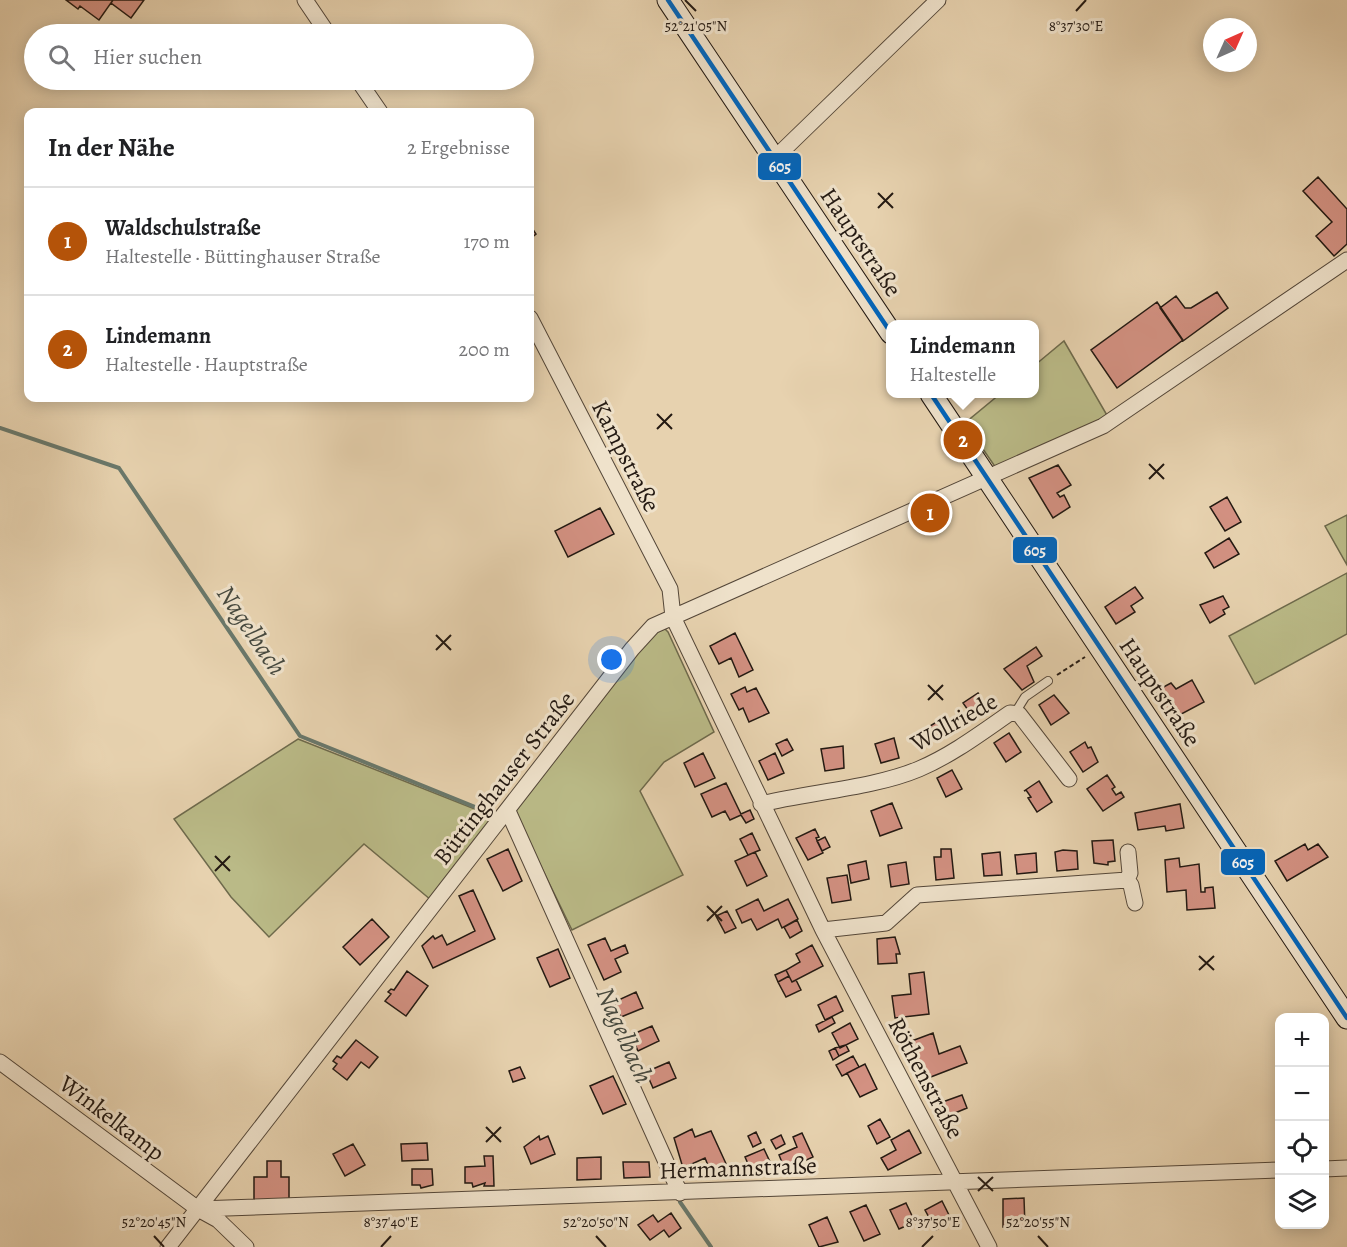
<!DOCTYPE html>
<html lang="de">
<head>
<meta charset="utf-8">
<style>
  :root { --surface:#fff; --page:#f2f2f2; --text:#202124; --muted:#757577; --line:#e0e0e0; --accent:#b45309 }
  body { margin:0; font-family:Alegreya,serif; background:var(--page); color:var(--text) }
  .controls { position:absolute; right:18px; bottom:18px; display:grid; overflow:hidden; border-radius:12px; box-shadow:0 3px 15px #0003 }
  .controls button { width:54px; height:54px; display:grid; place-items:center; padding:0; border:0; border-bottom:2px solid var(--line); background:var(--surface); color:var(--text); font:30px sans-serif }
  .compass { position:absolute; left:1203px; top:18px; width:54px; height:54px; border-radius:50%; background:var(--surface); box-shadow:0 3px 15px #0003; rotate:45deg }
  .you { position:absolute; left:612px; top:660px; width:21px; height:21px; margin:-15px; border:4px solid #fff; border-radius:50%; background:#1a73e8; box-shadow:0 0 0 9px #1a73e833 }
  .badge { display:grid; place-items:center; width:39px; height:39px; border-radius:50%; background:var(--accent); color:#fff; font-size:20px; font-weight:700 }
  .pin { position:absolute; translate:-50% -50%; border:3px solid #fff; box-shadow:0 2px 6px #0006 }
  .popup { position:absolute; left:886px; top:320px; width:153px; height:78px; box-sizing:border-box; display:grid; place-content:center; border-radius:12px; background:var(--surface); filter:drop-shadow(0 2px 4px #0005); font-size:20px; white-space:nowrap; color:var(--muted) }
  .popup b { font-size:22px; color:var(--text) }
  .popup::after { content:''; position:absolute; left:50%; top:100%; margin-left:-12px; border:12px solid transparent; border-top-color:var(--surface) }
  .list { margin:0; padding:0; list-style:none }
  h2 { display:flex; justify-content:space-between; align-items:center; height:78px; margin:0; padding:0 24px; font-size:26px }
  h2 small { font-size:20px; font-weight:400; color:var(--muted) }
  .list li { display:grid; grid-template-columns:39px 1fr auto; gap:18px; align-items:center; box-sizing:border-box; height:108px; padding:0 24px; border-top:2px solid var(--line) }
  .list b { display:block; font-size:22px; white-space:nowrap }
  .list p { margin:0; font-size:20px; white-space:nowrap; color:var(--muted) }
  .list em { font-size:20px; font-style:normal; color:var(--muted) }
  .icon { flex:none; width:33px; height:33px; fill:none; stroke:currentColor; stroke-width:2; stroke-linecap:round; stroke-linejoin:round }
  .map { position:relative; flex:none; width:1347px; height:1247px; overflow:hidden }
  .search { position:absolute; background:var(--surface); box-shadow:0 3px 15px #0003; left:24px; top:24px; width:510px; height:66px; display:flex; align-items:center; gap:15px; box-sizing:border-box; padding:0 21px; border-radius:33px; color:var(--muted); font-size:22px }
  .panel { position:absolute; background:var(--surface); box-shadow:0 3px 15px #0003; left:24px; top:108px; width:510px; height:294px; border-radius:12px }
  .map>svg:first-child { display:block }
  .green { fill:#baba87; stroke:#6e6a4c; stroke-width:1.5 }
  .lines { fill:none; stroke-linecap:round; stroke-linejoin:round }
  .stream { stroke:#69786b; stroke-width:4 }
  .building { fill:#d39182; stroke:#231912; stroke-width:1.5 }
  .service-casing { stroke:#544739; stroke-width:10 }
  .minor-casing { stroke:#544739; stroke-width:17 }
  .secondary-casing { stroke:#231912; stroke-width:23 }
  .path { stroke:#231912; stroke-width:2; stroke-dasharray:4.5 3; stroke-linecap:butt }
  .service { stroke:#efe2cb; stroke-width:8 }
  .minor { stroke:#efe2cb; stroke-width:15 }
  .secondary { stroke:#efe2cb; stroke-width:21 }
  .bus-1-casing { stroke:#efe2cb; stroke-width:9 }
  .bus-1 { stroke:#0065bd; stroke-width:4.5 }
  .ticks { fill:none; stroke:#231912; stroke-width:2 }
  .labels { text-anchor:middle; stroke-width:6; stroke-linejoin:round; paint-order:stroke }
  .street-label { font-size:24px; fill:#231912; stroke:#efe2cb }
  .water-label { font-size:26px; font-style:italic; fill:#46493f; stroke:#efe2cb }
  .ticks-label { font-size:15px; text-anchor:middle; fill:#231912; stroke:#efe2cb; stroke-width:6; stroke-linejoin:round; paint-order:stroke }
  .line-badge { stroke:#efe2cb; stroke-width:2 }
  .badge-label { font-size:16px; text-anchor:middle; font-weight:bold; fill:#fff }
</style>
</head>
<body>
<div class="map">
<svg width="1347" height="1247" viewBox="0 0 1347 1247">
  <rect width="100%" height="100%" fill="#e7d2af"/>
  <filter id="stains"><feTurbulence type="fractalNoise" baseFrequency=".00333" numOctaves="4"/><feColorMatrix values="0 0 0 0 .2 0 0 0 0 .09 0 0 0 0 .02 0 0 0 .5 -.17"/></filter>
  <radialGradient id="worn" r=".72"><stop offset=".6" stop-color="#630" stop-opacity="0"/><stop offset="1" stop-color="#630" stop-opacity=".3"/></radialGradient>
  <!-- green -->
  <path class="green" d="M1064 341 1108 417 996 468 965 423 1000 394H1035V365Z
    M1347 515V565L1325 526Z
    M1347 573V634L1255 684 1229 636Z
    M663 627 668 632 714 732 664 762 640 791 683 875 572 930 514 811 646 638Z
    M298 739 495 817 431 900 364 844 269 937 231 897 174 819Z"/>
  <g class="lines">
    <!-- stream -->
    <path class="stream" d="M0 428 119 468 300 736 495 815 496 813
      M680 1202 711 1247"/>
  </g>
  <!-- building -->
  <path class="building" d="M66 0H113L99 20 80 6 78 9Z
    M113 0H144L131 18 111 3Z
    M1318 177 1347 209V244L1334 256 1316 236 1332 222 1303 191Z
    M530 225 536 234 530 239Z
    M1217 292 1228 308 1183 341 1160 308 1176 296 1185 308H1191Z
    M1157 302 1183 340 1117 388 1091 350Z
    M1058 465 1071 485 1057 493 1060 497 1064 495 1070 507 1053 518 1029 478Z
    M1227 497 1241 522 1225 531 1210 507Z
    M600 508 614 534 568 557 555 531Z
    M1229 538 1239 554 1214 568 1205 553Z
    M1135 587 1143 598 1131 606 1135 612 1116 624 1105 607Z
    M1223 596 1229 607 1223 610 1225 614 1210 623 1200 605Z
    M735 633 753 670 739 677 731 658 719 664 710 646Z
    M1036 647 1042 656 1027 666 1034 682 1022 690 1004 669Z
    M1192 680 1204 702 1172 719 1156 691 1171 683 1176 689Z
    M745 687 747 692 756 688 769 713 749 722 743 708 739 710 731 694Z
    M978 693 989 710 975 720 963 703Z
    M1054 695 1069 713 1051 725 1039 705Z
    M943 718 952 732 938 740 930 726Z
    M1009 733 1021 752 1006 762 994 743Z
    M894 738 899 758 881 763 875 744Z
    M787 739 793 750 782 756 776 744Z
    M1085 742 1088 748 1091 747 1098 762 1083 772 1070 752Z
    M843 746 844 768 825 771 821 749Z
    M703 753 715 778 695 787 684 763Z
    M775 753 784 773 768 780 759 761Z
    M952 770 962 789 946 797 937 778Z
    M1107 775 1115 787 1112 789 1116 795 1121 792 1124 797 1103 811 1087 789Z
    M1039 781 1052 802 1037 812 1028 798 1031 797 1026 790 1024 791Z
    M726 783 741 814 750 810 754 819 746 823 741 815 730 820 725 811 712 817 701 794Z
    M892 803 902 828 880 836 871 811Z
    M1180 804 1184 828 1166 831 1165 826 1138 830 1135 813Z
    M815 829 819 837 816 838 823 853 808 860 796 838Z
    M752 833 760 850 748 855 740 839Z
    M825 837 830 847 822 851 817 841Z
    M1113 840 1115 861 1108 862V865L1094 863 1092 841Z
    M1305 844 1308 850 1318 844 1328 857 1287 881 1275 861Z
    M508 849 522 881 503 891 487 859Z
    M941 849H951L954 878 936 880 934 857H941Z
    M1063 850 1077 851 1078 869 1057 871 1055 852Z
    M755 852 767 876 747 886 735 861Z
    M1000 852 1002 875 984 876 982 854Z
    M1036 853 1037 872 1017 874 1015 855Z
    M1179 858 1180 867 1199 864 1201 892H1205V888L1213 887 1215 908 1187 910 1186 890 1167 892 1165 860Z
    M866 861 869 879 851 883 848 865Z
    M906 862 909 884 891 887 888 865Z
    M847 875 851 900 832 903 827 878Z
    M473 890 495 939 433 968 422 946 433 936 435 939 442 935 447 945 475 931 459 896Z
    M758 899 764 911 788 899 798 919 782 928 778 919 757 930 751 919 742 923 736 910Z
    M727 911 736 928 725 933 716 916Z
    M372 919 389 937 360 965 343 947Z
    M797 920 802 931 790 938 784 927Z
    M895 937 900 954H896L897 963 878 964 877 939Z
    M605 938 611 951 625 945 628 953 615 959 621 972 604 980 588 945Z
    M812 945 823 966 792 982 786 970 800 962 796 954Z
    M558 949 570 978 550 987 537 958Z
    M786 970 789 976 778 982 775 975Z
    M407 971 428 986 406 1016 385 1001 391 994 388 992 391 989 394 990Z
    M924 972 929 1014 895 1018 892 996 911 994 909 974Z
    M789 976 792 982 796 980 801 990 786 997 778 982Z
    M636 992 643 1008 621 1017 614 1002Z
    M836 996 843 1011 825 1020 818 1005Z
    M832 1017 835 1023 819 1032 816 1025Z
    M850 1023 858 1039 840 1048 832 1033Z
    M652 1026 659 1041 638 1051 631 1035Z
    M933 1033 939 1054 960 1046 967 1063 923 1080 909 1042Z
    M356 1040 378 1057 369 1068 361 1062 347 1080 333 1069 337 1064 333 1061 337 1056 341 1058Z
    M846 1045 849 1051 839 1056 835 1048Z
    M835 1048 839 1056 833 1060 829 1051Z
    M853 1056 859 1067 842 1076 836 1065Z
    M669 1062 676 1078 653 1088 646 1072Z
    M865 1064 877 1089 860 1097 847 1073Z
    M520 1067 525 1078 513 1082 509 1071Z
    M613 1076 626 1104 603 1114 590 1086Z
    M962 1095 967 1108 943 1118 937 1104Z
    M880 1119 890 1137 877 1144 868 1126Z
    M692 1129 695 1137 711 1131 728 1168 712 1175 705 1158 683 1168 674 1138Z
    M909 1130 921 1153 888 1170 881 1158 896 1150 891 1140Z
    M756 1132 761 1143 753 1147 748 1136Z
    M802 1133 813 1157 802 1162 799 1166 801 1169 795 1172 793 1168 786 1172 779 1155 797 1147 793 1137Z
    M781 1135 785 1144 776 1149 771 1140Z
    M539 1136 540 1140 548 1136 555 1154 531 1164 524 1147Z
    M427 1143 428 1160 402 1161 401 1144Z
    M353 1144 365 1165 345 1176 333 1154Z
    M764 1149 771 1164 752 1173 745 1157Z
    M484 1156H493L494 1186H484L485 1183 473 1187 472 1183H465V1167L485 1166Z
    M601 1157V1179L577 1180V1158Z
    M267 1161H281V1177H289V1200L254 1201V1177H267Z
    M623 1162H649L650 1177 624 1178Z
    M412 1169H432L433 1185 421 1188 420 1185H412Z
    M1024 1198 1025 1227H1003V1199Z
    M942 1201 952 1221 936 1230 925 1210Z
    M906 1203 915 1222 899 1229 890 1210Z
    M866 1205 880 1234 864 1241 850 1212Z
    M671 1213 681 1228 669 1237 664 1230 650 1240 638 1225 653 1215 658 1222Z
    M827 1217 838 1242 819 1247 809 1225Z"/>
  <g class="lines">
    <!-- service casing -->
    <g class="service-casing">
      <path id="service" d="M1015 713 1025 697 1048 681"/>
    </g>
    <!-- minor casing -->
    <g class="minor-casing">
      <path id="minor" d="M305 0 328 34
        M358 80 380 112
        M774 159 938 0
        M530 318 670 589 673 617 823 930 989 1247
        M761 804C810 792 874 788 919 769 952 755 981 733 1010 713L1019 714 1069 779
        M508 811 680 1193
        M1127 880 1131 885 1135 903
        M823 930 886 923 917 895 1127 880 1130 873 1128 852
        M0 1062 198 1209 218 1220 246 1247
        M1324 1169 1347 1168
        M198 1209 1280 1170
        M168 1247 632 649 653 626 1103 426 1347 260"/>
    </g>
    <!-- secondary casing -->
    <g class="secondary-casing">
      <path id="secondary" d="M668 0 891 333
        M931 394 1347 1018"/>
    </g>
    <!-- path -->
    <path class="path" d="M1057 675 1085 657"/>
    <!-- service -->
    <use href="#service" class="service"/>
    <!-- minor -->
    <use href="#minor" class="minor"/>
    <!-- secondary -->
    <use href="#secondary" class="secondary"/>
    <!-- bus-1 casing -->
    <g class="bus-1-casing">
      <path id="bus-1" d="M668 0 891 333
        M931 394 1347 1018"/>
    </g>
    <!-- bus-1 -->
    <use href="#bus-1" class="bus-1"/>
  </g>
  <!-- ticks -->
  <path class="ticks" d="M685 0 696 11M1076 11 1086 0M878 193 893 208M878 208 893 193M657 414 672 429M657 429 672 414M1149 464 1164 479M1149 479 1164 464M436 635 451 650M436 650 451 635M928 685 943 700M928 700 943 685M215 856 230 871M215 871 230 856M707 906 722 921M707 921 722 906M1199 956 1214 970M1199 970 1214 956M486 1127 501 1142M486 1142 501 1127M978 1177 993 1191M978 1191 993 1177M154 1236 164 1247M596 1236 606 1247M1038 1236 1048 1247M381 1247 391 1236M922 1247 933 1236"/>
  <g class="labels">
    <!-- street labels -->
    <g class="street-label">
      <text transform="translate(861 242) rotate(56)" y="8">Hauptstraße</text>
      <text transform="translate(626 456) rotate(63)" y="8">Kampstraße</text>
      <text transform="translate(1160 692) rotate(56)" y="8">Hauptstraße</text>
      <text transform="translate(954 722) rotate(-29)" y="8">Wollriede</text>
      <text transform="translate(504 778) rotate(-52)" y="8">Büttinghauser Straße</text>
      <text transform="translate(926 1078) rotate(62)" y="8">Röthenstraße</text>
      <text transform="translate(112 1118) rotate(37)" y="8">Winkelkamp</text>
      <text transform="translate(738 1168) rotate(-2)" y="8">Hermannstraße</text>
    </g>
    <!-- water labels -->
    <g class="water-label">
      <text transform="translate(252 630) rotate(56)" y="9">Nagelbach</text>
      <text transform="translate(625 1035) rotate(66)" y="9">Nagelbach</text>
    </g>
  </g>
  <g class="ticks-label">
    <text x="696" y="31">52°21'05"N</text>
    <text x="1076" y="31">8°37'30"E</text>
    <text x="933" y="1227">8°37'50"E</text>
    <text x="154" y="1227">52°20'45"N</text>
    <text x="391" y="1227">8°37'40"E</text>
    <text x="596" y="1227">52°20'50"N</text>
    <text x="1038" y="1227">52°20'55"N</text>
  </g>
  <g class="line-badge">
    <rect x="757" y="152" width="45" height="29" rx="6" fill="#0065bd"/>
    <rect x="1012" y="536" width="46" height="28" rx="6" fill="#0065bd"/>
    <rect x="1220" y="848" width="46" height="28" rx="6" fill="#0065bd"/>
  </g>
  <g class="badge-label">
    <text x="780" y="172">605</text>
    <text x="1035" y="556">605</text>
    <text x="1243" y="868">605</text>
  </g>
  <rect width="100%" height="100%" filter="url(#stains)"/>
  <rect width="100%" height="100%" fill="url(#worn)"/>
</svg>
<div class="controls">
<button>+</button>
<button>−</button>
<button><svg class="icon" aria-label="locate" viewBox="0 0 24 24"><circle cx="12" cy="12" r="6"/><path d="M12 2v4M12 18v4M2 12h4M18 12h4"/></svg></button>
<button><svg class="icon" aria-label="layers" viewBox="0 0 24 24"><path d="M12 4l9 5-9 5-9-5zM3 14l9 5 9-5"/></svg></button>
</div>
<svg class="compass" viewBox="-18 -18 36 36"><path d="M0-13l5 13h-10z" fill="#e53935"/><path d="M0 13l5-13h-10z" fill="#757577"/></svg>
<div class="you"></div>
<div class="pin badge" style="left:930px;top:513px">1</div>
<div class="pin badge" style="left:963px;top:440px">2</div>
<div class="popup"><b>Lindemann</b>Haltestelle</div>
<div class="search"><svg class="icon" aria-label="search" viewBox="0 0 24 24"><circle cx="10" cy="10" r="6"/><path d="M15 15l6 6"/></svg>Hier suchen</div>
<section class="panel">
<h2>In der Nähe<small>2 Ergebnisse</small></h2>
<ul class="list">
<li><span class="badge">1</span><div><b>Waldschulstraße</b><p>Haltestelle · Büttinghauser Straße</p></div><em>170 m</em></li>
<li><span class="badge">2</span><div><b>Lindemann</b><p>Haltestelle · Hauptstraße</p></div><em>200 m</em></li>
</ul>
</section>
</div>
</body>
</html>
